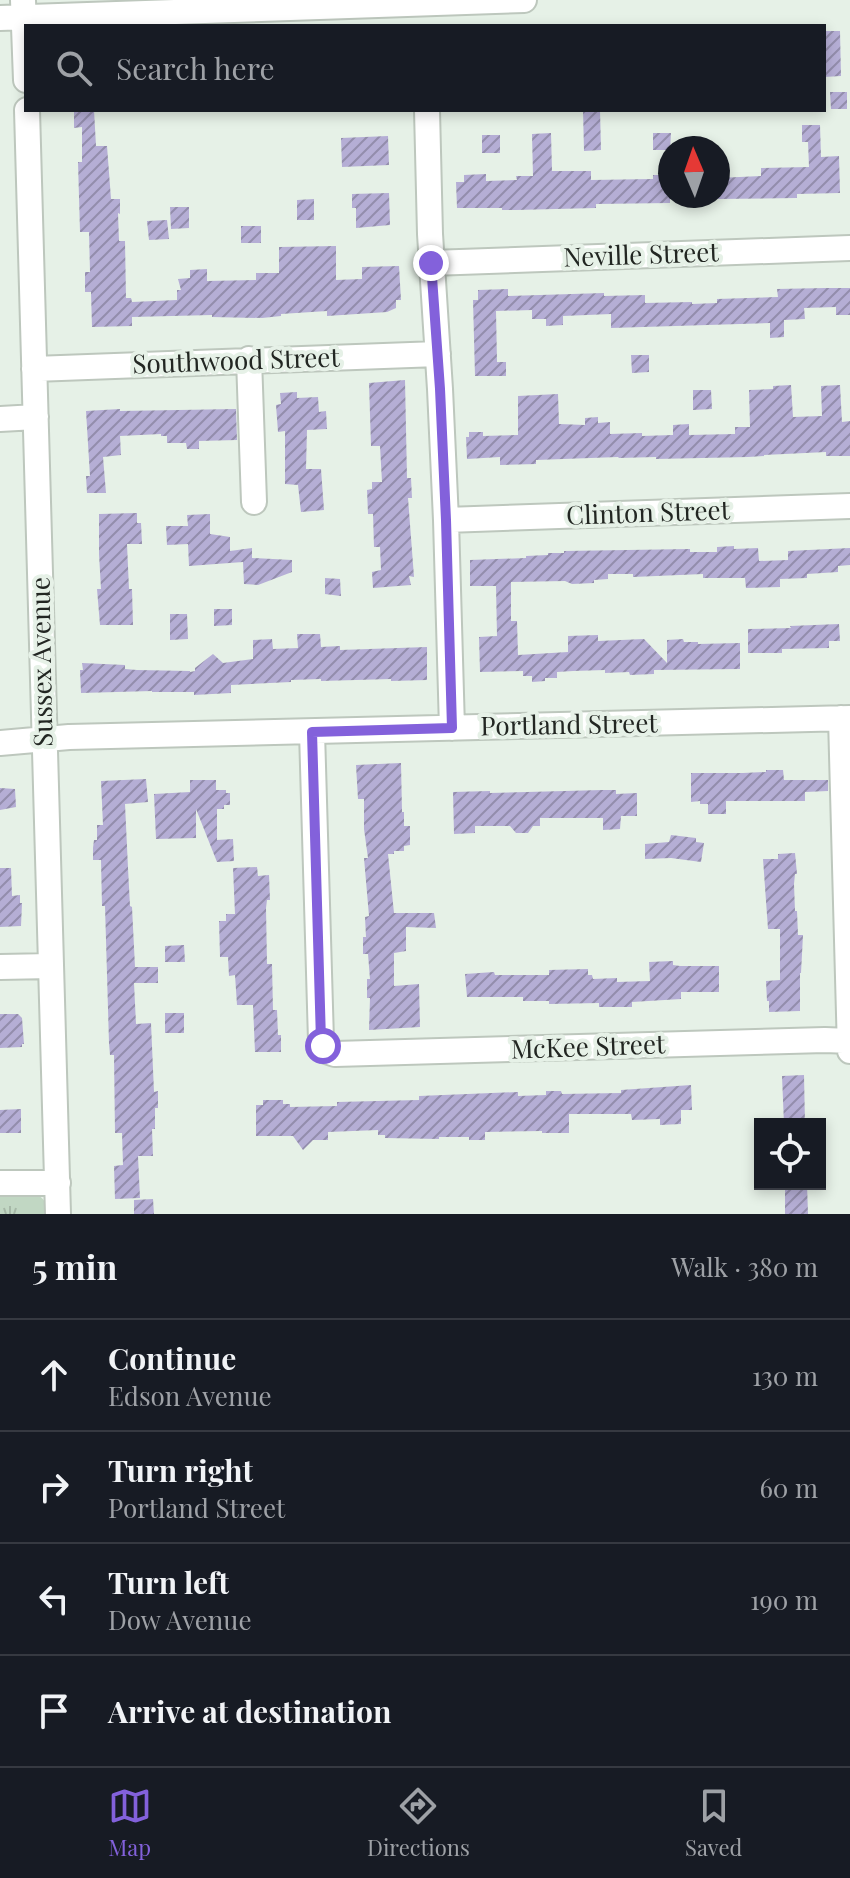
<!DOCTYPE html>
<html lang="en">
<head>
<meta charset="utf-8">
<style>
  :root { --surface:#171b24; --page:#242831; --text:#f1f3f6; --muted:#9ea1a6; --line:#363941; --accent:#8361db }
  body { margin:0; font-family:"Playfair Display",serif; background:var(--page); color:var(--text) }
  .controls { position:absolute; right:24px; bottom:24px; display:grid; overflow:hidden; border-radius:0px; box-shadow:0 4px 12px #0003 }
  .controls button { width:72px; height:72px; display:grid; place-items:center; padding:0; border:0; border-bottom:2px solid var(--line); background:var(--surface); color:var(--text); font:40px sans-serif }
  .compass { position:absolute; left:658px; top:136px; width:72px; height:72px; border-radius:50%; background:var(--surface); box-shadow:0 4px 12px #0003; rotate:358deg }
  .stop { position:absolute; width:24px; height:24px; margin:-18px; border:6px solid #8361db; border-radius:50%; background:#fff }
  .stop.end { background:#8361db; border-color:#fff; box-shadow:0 2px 8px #0008 }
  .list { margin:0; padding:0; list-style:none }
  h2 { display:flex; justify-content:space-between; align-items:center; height:104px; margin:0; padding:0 32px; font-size:34px }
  h2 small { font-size:26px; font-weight:400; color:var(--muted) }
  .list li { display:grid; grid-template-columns:52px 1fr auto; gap:24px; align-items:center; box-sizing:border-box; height:112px; padding:0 32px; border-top:2px solid var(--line) }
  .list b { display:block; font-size:30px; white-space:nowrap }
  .list p { margin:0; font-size:26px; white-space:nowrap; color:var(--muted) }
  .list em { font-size:26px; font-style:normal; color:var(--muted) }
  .icon { flex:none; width:44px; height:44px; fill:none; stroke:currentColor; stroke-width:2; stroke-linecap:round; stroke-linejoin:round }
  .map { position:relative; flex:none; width:850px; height:1214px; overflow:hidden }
  .search { position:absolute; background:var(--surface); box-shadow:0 4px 12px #0003; left:24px; right:24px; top:24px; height:88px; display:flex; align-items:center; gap:20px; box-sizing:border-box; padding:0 28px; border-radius:0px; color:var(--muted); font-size:30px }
  .sheet { height:552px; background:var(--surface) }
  nav { display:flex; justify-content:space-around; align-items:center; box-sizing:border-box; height:112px; border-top:2px solid var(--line); background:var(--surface); font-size:22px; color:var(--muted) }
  nav a { display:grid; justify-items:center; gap:4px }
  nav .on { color:var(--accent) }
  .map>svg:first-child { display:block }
  .park { fill:url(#park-tufts) }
  .building { fill:url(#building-hatch) }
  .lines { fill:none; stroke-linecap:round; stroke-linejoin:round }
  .minor-casing { stroke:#bdc7bd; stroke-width:28 }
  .minor { stroke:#fff; stroke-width:24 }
  .route { stroke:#8361db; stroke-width:10 }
  .labels { text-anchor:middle; stroke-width:8; stroke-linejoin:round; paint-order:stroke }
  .street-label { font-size:26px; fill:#222622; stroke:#e6f1e7 }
</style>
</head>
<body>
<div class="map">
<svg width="850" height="1214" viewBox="0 0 850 1214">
  <defs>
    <pattern id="park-tufts" width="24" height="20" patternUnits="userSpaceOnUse" patternTransform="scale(2)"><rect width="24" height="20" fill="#c1d7c3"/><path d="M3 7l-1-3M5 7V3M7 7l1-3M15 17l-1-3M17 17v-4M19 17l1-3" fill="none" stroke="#a6b8a7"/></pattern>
    <pattern id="building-hatch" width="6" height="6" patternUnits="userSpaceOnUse" patternTransform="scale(2)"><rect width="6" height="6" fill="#b5aed5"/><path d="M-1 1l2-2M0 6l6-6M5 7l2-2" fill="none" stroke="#938dac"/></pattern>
  </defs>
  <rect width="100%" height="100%" fill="#e6f1e7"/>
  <!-- park -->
  <path class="park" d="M0 1194C23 1194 45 1186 49 1214H0Z"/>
  <!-- building -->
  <path class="building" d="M824 31H840L841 76 824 77Z
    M830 92H847V109H831Z
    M74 110H94L96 146H107L111 199H120V214L118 213 119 241H125L126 298H131L132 302 177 300V290H181L178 279 190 278V270L207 269V281L256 280V273H279V247L336 246V280L362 279V267L399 266 401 300H396V308L387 312 327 316V311L281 314V316L262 318 212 317V315L132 317V326L92 327 91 292H85V272H90L89 232H80L78 162H82V127L74 128Z
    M583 110H600L601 150 584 151Z
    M802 125H820L821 157 839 156 840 193 797 194V198L718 199V178L761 176V168L809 167 808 142H802Z
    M551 133 552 171H591V180L653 179V175H670V203L596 204V208L516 210H502V208H457L456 182H464V175L486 174V181L517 180 516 176H533L532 134Z
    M653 133H671L670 150H653Z
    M482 135H500V153H482Z
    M388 136 389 165 342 167 341 138Z
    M389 193 390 225 356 228V208H352V194Z
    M314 199V220H297V200Z
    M170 207H189V228L171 229Z
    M167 220 169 239 149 240 147 221Z
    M241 226H261V243H241Z
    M825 288H850V315H836V307L804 308 805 319 784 320V337L770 338V323L611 328V314L563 316V325L546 326V319H532V310L496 311 497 362H506V376H475L473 300H478V290L508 289V296L604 293V296L645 295V303L692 302V304L717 303V299L778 297 777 289Z
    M631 355H649V372L632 373Z
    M405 380 407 478H411L412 498H408L414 577 409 576 411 585 373 588 372 572 381 570 380 547H374L373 514H368L367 490 372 489V482H382L380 446H371L369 383Z
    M791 385 793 417 822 416 821 386 840 385 842 422 850 421V456H826V452L764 455V456L748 457 656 459V457L619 458 618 457 536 460V464L500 465V457L467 459 466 437H469V432H483V436L518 435V396L558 394 559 424 585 425V418L598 417V423L610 422V434L642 433V436L673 435V425L689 424V435L735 434V427H750L749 390 773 389V386Z
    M693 390H711L712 409 693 410Z
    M297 392V398L318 397 319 412 326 411 327 429 307 430 306 469H321L324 510 301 512 298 485 285 484V431L278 432 276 405 281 404 280 393Z
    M120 409V411L236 409 237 440 199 441V449H187L186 443H167V436H161V434L120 436 121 455 103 457 106 493H87L86 476H90L86 411Z
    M137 513V523H141L142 544H127L129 589H132L133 625H100L97 589H101L99 554V514Z
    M210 514V534L230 537V551L252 548V558L292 560V572L258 585 244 584 243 562 189 566 188 544 167 545 166 526H188L187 515Z
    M734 546V549L758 548 759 561 788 560V551L850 548V565L838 566V572L807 574V578L780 579V587L746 588 745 578H703V574L633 577V574H608V579L594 580V583L572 584 565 581 511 582V621H517L518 655 568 652V636L598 635V641L644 639 667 663V640L683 639 684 642H698V644L740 643V669L654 670V674L630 675 629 672 605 673V670L573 671 557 672V678H545V681L532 682V676H523V671L480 672 479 637 497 636 496 586H470V560L526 558V556L548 555V553H564V551L690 549V552H717V547Z
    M325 578 340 579 341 596 325 594Z
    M214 609H232V625L214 626Z
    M170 614H187L188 639 170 640Z
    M839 624 840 641H829V648L782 649V653H748V629L791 628 790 626Z
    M297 634H320L321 647 340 646V650L427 647V680L391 681V679L321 681V679L291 680V682L231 685V693L194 695V692H152V691L81 693 80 670H83L82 663 125 665V669L137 670 190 671V672L195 671V668L213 654 223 663 253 659V640L272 639 273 649 298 648Z
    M401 763 402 812H404V826H410V845L404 846V851H394V854H388L394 913H434L436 928 406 927V951L394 953V986L419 984 420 1027 369 1030 370 998H367V979H370L368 954H363V937H366L365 917 369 916 364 858H368L364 829V799H358L356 765Z
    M766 770H783L784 780H828V791L805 792V801H726V814H708V804H700V801L691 802V773H743L766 772Z
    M146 779 148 802 125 804 128 868 130 906 132 907 135 967H158V983H134L136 1024 151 1023 154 1092 158 1091V1108H155V1129H152L153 1156H138L140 1198 115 1199 114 1166 123 1165 122 1133H115L114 1055H110L109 1043 105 906H102L101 860H93V848L94 840H97V825H103L101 781Z
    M190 780H216V790H226V793H230V805H224V809H217V840L233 839 234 861 217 862 196 809V838L156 839 154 794 190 792Z
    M0 788 15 789 16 807 0 810Z
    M602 790H616V794L637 793V816H621L620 829 603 830V818H540V826H533L528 833H516L510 826H475V833L454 834 453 792 490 791V793Z
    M671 835 696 838V842L704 843 701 862 671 858 645 859V844L669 842Z
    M795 853 797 874H795L794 884 795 911H797L798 935H803L801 973H800V1011L769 1012V1001H767L766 981 780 980V929H768L763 859H778V854Z
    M257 867 258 876 269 875 270 900H267L266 908 267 964H272L273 1010H277L278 1035H281V1052H255L253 1005H237L235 975 229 976 228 957H220L219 921H226V914H235L233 868Z
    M0 868H11L12 896 20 895V903H22L21 926 0 927Z
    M184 945 185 962H165V946Z
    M673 961V965L680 966H719V992H681V999L632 1002V1007H599V1003L549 1004V1001H523V997H467L465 974 494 972 495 975H549V970L588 969V975H592L593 979 617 978V982L650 981 649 962Z
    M165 1013H184V1033H165Z
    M0 1014H18L22 1018 24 1044H22V1047L0 1048Z
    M804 1075 805 1124H784L782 1076Z
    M691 1085 692 1110H681V1124L660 1125V1119L632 1120 631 1114H569V1133H542V1131L485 1132V1140H469V1137H439V1139L385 1138V1135H378V1130L328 1132V1140H313L303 1150 293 1136H256V1105H263V1100H283V1104H290V1107L337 1106V1102L419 1100V1096L518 1092V1096L546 1095V1091H561L562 1094 621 1093V1090Z
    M21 1109V1133H0V1110Z
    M785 1184H807L808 1214H785Z
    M153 1199 154 1214H134V1200Z"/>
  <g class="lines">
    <!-- minor casing -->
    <g class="minor-casing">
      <path id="minor" d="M23 0 26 80
        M0 18 524 0
        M27 110 58 1214
        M427 110 430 234 440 389 446 520 452 728
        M431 263 850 248
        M249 359 254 502
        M34 369 438 354
        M0 419 36 417
        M446 520 850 506
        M841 718 850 1051
        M312 732 321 1041 326 1051 335 1054 825 1040 850 1041
        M0 743 69 737 850 718
        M0 967 51 966
        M0 1183H58"/>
    </g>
    <!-- minor -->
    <use href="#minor" class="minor"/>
  </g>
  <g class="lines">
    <!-- route -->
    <path class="route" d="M323 1046 321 1041 312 732 452 728 446 520 440 389 431 263"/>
  </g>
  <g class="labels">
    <!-- street labels -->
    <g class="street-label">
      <text transform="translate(641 255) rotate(-2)" y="9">Neville Street</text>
      <text transform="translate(236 361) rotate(-2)" y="9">Southwood Street</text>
      <text transform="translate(648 513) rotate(-2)" y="9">Clinton Street</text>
      <text transform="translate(42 662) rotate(-91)" y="9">Sussex Avenue</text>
      <text transform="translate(569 725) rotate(-1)" y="9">Portland Street</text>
      <text transform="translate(588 1047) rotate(-2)" y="9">McKee Street</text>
    </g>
  </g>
</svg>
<div class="controls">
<button><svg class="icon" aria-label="locate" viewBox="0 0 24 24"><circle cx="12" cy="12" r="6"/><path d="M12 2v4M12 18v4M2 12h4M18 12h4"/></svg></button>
</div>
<svg class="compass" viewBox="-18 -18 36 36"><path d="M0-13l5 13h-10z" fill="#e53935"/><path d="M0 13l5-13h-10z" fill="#9ea1a6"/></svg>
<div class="stop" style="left:323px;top:1046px"></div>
<div class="stop end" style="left:431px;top:263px"></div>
<div class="search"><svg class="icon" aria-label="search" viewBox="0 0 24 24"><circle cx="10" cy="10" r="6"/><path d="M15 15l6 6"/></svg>Search here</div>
</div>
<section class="sheet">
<h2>5 min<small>Walk · 380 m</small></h2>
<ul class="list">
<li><svg class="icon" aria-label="ahead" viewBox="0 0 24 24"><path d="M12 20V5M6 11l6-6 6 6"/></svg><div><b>Continue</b><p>Edson Avenue</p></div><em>130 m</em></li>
<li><svg class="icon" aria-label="right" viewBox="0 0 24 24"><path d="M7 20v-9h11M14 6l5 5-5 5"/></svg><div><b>Turn right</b><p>Portland Street</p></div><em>60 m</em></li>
<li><svg class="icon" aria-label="left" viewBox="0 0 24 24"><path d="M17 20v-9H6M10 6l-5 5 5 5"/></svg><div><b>Turn left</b><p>Dow Avenue</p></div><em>190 m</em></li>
<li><svg class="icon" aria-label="arrive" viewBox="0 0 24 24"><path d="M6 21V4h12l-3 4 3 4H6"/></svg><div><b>Arrive at destination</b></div></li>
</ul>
</section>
<nav>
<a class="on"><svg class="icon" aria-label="map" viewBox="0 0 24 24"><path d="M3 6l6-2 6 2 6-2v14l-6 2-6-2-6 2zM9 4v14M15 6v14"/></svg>Map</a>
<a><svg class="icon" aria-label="directions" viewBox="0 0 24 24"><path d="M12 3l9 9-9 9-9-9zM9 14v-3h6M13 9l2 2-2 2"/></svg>Directions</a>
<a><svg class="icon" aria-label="saved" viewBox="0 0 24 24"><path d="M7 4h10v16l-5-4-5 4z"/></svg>Saved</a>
</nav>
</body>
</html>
